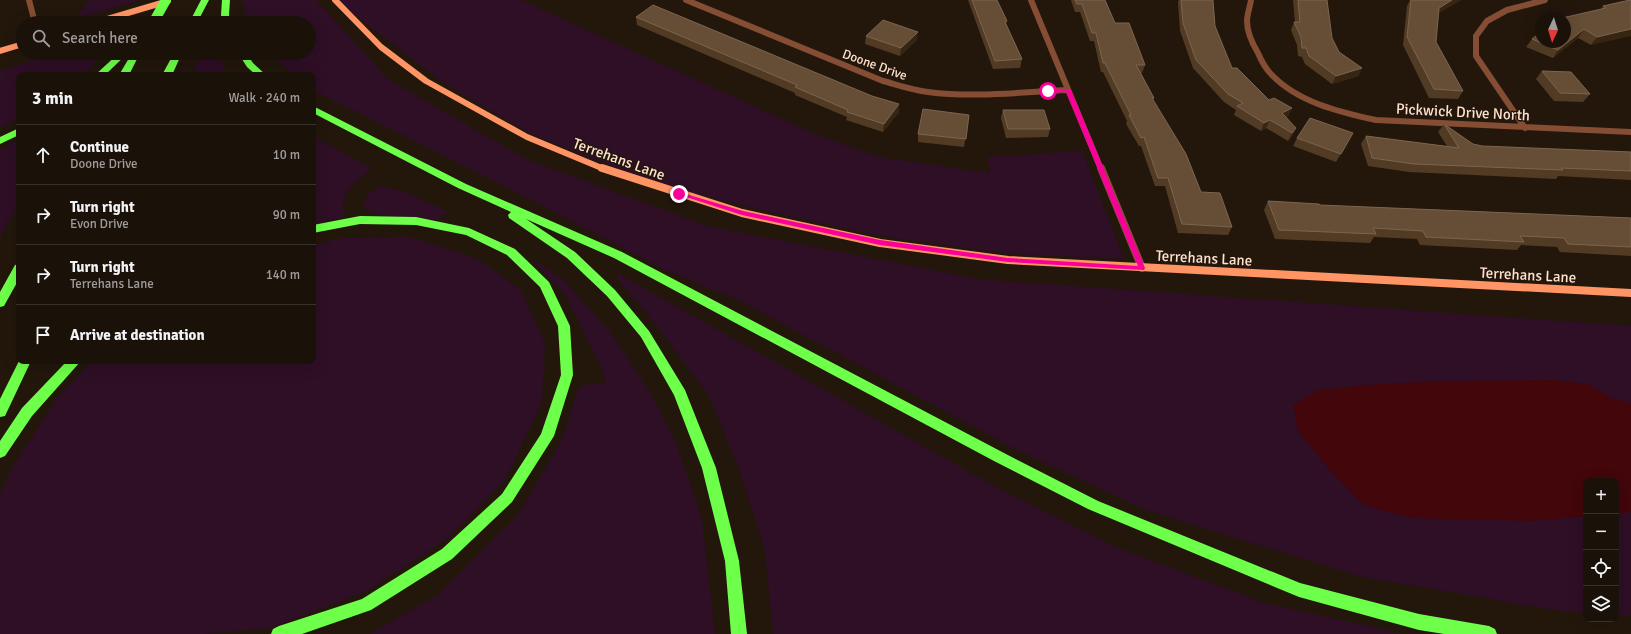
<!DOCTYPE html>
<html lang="en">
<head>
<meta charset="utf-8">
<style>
  :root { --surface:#1a1109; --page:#231a12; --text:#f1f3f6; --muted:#9f9d9c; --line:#38312a }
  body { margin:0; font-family:Signika,sans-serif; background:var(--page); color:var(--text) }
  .controls { position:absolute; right:12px; bottom:12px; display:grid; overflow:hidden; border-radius:8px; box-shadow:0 4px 16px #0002 }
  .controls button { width:36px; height:36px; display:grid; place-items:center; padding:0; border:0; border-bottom:1px solid var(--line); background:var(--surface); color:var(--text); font:20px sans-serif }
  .compass { position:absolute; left:1535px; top:12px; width:36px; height:36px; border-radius:50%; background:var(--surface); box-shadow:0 4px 16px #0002; rotate:184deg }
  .stop { position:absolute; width:12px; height:12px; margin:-9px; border:3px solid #f9009a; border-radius:50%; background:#fff }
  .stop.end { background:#f9009a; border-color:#fff; box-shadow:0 1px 4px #0008 }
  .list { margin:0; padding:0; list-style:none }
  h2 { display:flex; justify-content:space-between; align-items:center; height:52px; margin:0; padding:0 16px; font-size:17px }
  h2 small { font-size:13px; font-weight:400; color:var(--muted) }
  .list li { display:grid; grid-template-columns:26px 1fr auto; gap:12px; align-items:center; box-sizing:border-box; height:60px; padding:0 16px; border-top:1px solid var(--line) }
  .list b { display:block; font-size:15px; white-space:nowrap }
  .list p { margin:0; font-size:13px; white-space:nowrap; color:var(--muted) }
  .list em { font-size:13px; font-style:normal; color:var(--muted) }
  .icon { flex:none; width:22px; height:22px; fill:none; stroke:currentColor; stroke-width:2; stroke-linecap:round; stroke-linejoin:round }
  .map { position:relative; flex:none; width:1631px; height:634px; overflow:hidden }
  .search { position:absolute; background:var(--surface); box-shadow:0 4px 16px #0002; left:16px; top:16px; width:300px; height:44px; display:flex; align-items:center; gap:10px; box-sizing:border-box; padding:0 14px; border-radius:22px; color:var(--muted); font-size:15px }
  .panel { position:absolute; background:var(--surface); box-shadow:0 4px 16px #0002; left:16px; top:72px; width:300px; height:292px; border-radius:8px }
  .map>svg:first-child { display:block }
  .green { fill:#2e0f26 }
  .water { fill:#42060b }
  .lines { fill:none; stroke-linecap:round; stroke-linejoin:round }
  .minor-far1 { stroke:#854e34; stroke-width:6 }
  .minor { stroke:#854e34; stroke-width:8 }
  .secondary-far1 { stroke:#ff9565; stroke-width:6 }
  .secondary { stroke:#ff9565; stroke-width:8 }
  .motorway { fill:#6dff49; fill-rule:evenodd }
  .motorway-bridge { stroke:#6dff49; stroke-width:10 }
  .wall { fill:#523b24 }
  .shaded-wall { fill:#372513 }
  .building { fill:#654d36; stroke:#7d644e }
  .route { fill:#f9009a }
  .labels { text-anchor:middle; stroke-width:3; stroke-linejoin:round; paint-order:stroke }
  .far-street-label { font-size:13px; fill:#ffe2ce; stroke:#23170c }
  .street-label { font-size:15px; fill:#ffe2ce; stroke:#23170c }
</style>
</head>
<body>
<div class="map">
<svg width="1631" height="634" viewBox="0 0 1631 634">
  <rect width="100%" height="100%" fill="#23170c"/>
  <!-- green -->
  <path class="green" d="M89 0H141L77 18 79 13Z
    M243 0H316L389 80 528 160 707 226 978 279 1631 326V616L1616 615V481H1586V613L1554 610 1358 576 1146 510 1019 451 740 301 663 269 520 194 317 92 313 89V75H295L277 61 271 53H309V23H251L245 12Z
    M335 0H521L817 135 879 157 990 173 987 157 1082 151 1124 259 1010 254 881 236 751 208 678 189 608 165 531 134 445 84Z
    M54 53 97 54 93 66 83 75H19V118L0 128V71Z
    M202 53H216L228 75H191Z
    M313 136 372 169 353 184 343 199 344 218 313 223Z
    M19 139V203L0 236V150Z
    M381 186 402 191 449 212 436 221C429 220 421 218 414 217 394 215 378 221 363 205L368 194Z
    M410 237 478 259 521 290 545 344 542 403 505 480 448 538 367 591 270 628 205 634H0V495L12 468 58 397 92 361H313V245L342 238Z
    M531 259 562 278 610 332 651 394 675 440 702 519 715 634H369L438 595 517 516 562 440 577 391 582 385 605 384 604 373 565 294Z
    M619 274 994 486 1116 547 1261 602 1404 634H773L765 550 740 472 709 396 659 329 617 278Z"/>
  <!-- water -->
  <path class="water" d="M1555 380 1587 384 1611 398 1631 403V512L1616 514V481H1586V516L1534 521 1411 518 1364 505 1328 468 1298 431 1293 405 1318 390 1380 384 1445 381Z"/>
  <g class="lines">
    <!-- minor-far1 -->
    <path class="minor-far1" d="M29 0 35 23
      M686 0 883 81C898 85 912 90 928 92 974 98 1021 92 1068 90
      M1031 0 1101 169
      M1251 0C1250 7 1247 14 1247 21 1247 33 1252 43 1258 53 1261 60 1265 68 1271 74 1297 102 1339 112 1376 120L1631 132
      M1525 128 1476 56V36L1487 21 1507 10 1545 0"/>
    <!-- minor -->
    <path class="minor" d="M1101 168 1142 268"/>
    <!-- secondary-far1 -->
    <path class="secondary-far1" d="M335 0 381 47 426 81 527 137 604 169
      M94 23 168 1
      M0 51 23 44"/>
    <!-- secondary -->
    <path class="secondary" d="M602 168 742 213 880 243 1008 260 1631 293"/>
    <!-- motorway -->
    <path class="motorway" d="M201 0H209L197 23H189Z
      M222 0H230L229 15 231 23H223L221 15Z
      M119 53H128L105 75H95Z
      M132 53H140L129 75H119Z
      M174 53H182L172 75H162Z
      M238 53H246L253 63 266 75H256L247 67Z
      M313 106 466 184 622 252 1004 453 1098 501 1300 583 1419 614 1489 626 1495 629 1497 634H1444L1419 630 1299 597 1088 509 994 461 614 258 526 219 575 252 615 290 649 331 685 390 716 468 739 561 747 634H731L725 561 702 468 674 395 641 337 607 296 567 258 509 218 508 215 511 212 458 188 313 113Z
      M19 128V135L0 144V137Z
      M360 216 416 217 469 228 515 249 549 282 570 326 573 375 554 436 512 502 452 559 371 610 302 634H271L273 629 279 626 362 599 442 549 502 494 541 434 561 375 558 326 540 287 507 255 466 235 416 225 360 224 313 233V225Z
      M19 264V279L4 306 0 307V292L15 265Z
      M19 361H31L5 416 0 417V399Z
      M67 361H81L32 416 5 456 0 458V441L22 408Z"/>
    <!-- motorway-bridge -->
    <path class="motorway-bridge" d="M153 23 166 0"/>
  </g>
  <!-- wall -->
  <path class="wall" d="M968 0H997L1007 21 1006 24 1022 59 1020 68 993 69Z
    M1071 0H1105L1115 23 1145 65 1142 73H1141L1154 98 1153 100 1201 192 1232 227 1228 235 1178 233 1165 186H1155L1141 146H1139L1126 124 1127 121 1103 72H1101L1094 41H1090L1080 12H1075Z
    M1179 0H1213L1215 26 1232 68 1288 117 1286 118 1296 128 1292 136 1288 141 1266 128 1261 131 1234 115 1236 110 1224 102 1193 68 1180 31 1178 2Z
    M1293 0H1327L1332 38 1339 52 1362 68 1358 76 1332 84 1305 64 1302 57 1298 56 1297 45 1291 30 1294 22H1295Z
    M1410 0H1461L1438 13 1436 42 1463 91 1458 99 1429 98 1403 45 1407 6Z
    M1630 0 1591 45 1578 38 1553 58 1526 47 1532 39 1601 9 1603 6Z
    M636 17 899 112 883 132 846 120 847 117 795 95V93L637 25Z
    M866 36 917 40 900 56 865 44Z
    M1542 71 1590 94 1583 102 1554 101 1536 79Z
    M1003 110 1050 129 1048 137 1006 138 1001 118Z
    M969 115 964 147 918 142V134Z
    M1444 124 1473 144 1482 146 1631 152V180L1558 176 1556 179 1409 172 1368 166 1361 144 1366 136 1447 146 1438 132Z
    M1353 133 1336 162 1293 146 1297 138Z
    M1268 201 1320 205 1631 218V256L1560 252 1557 247 1521 245 1517 250 1420 245 1417 239 1374 237 1370 243 1275 239 1264 210Z"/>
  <!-- shaded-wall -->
  <path class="shaded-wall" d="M1452 0H1461L1434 16 1439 8Z
    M1584 29 1578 38 1553 58 1558 50Z
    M1631 29V36L1591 45 1597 37Z
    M918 32 917 40 900 56 901 48Z
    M1362 68 1358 76 1332 84 1336 76Z
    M899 104V112L883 132 884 124Z
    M1292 108 1288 117 1278 122 1282 113Z
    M1270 120 1266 128 1261 131 1264 123Z
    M1296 128 1292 136 1288 141 1292 133Z"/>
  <!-- building -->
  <path class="building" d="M972 0H997L1007 21 1005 22 1022 59 995 61Z
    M1075 0H1105L1115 23H1129L1145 65H1136L1154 98H1152L1186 154 1201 192 1220 193 1232 227 1182 224 1168 178H1158L1144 137 1141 138 1129 115H1131L1105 63H1103L1096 33H1092L1082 4H1077Z
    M1181 0H1213L1215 26 1232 68H1237L1269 100 1274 98 1292 108 1282 113 1296 128 1292 133 1270 120 1264 123 1237 106 1243 103 1228 94 1196 60 1183 23Z
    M1298 0H1327L1332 38 1339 52 1362 68 1336 76 1309 56 1306 48H1302L1301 37 1294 22H1300Z
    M1411 0H1452L1439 8 1436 42 1463 91 1434 89 1407 37Z
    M1630 0H1631V29L1597 37 1584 29 1558 50 1532 39 1541 32V42H1565V18H1562L1606 8 1603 6Z
    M653 5 872 96 899 104 884 124 847 112 848 110 795 87 797 85 636 17Z
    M883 20 918 32 901 48 866 36Z
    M1542 71 1571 72 1590 94 1560 93Z
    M923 109 969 115 966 139 918 134Z
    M1003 110H1044L1050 129H1008Z
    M1310 118 1353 133 1341 154 1297 138Z
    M1444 124 1473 144 1482 146 1631 152V171L1561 168 1563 170 1414 164 1372 158 1366 136 1459 148Z
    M1268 201 1319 204 1320 205 1631 218V247L1568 244 1564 238 1520 236 1524 242 1426 237 1423 231 1373 228 1376 234 1279 230Z"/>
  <!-- route -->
  <path class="route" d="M1068 89 1071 90 1145 268 1144 270 1008 262 880 245 742 215 677 194 679 192 743 211 880 240 1008 258 1138 266 1066 92 1048 93 1045 91 1048 89Z"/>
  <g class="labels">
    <!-- far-street labels -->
    <g class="far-street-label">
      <text transform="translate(875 64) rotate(20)" y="5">Doone Drive</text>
    </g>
    <!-- street labels -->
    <g class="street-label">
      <text transform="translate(1463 112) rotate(3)" y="5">Pickwick Drive North</text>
      <text transform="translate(619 159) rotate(20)" y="5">Terrehans Lane</text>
      <text transform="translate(1204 258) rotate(3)" y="5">Terrehans Lane</text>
      <text transform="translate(1528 275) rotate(3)" y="5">Terrehans Lane</text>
    </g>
  </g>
</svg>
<div class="controls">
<button>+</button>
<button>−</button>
<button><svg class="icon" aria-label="locate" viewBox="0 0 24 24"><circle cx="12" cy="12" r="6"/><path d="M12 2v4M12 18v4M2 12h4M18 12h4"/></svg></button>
<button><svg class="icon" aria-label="layers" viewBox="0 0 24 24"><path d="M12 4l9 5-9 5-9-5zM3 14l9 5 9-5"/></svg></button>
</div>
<svg class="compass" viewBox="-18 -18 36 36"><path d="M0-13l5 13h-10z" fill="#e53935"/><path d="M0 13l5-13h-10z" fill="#9f9d9c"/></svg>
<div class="stop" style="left:1048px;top:91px"></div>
<div class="stop end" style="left:679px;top:194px"></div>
<div class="search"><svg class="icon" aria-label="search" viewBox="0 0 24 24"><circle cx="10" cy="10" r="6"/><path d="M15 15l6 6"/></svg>Search here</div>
<section class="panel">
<h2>3 min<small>Walk · 240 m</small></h2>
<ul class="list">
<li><svg class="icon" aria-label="ahead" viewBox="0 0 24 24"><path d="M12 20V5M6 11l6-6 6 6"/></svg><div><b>Continue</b><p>Doone Drive</p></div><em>10 m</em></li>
<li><svg class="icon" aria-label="right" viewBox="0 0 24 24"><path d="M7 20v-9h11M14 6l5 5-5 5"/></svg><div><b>Turn right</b><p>Evon Drive</p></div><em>90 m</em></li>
<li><svg class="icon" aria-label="right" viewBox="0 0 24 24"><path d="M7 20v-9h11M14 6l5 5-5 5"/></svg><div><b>Turn right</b><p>Terrehans Lane</p></div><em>140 m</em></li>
<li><svg class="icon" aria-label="arrive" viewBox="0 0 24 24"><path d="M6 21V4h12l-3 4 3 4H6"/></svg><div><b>Arrive at destination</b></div></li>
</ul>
</section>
</div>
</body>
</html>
